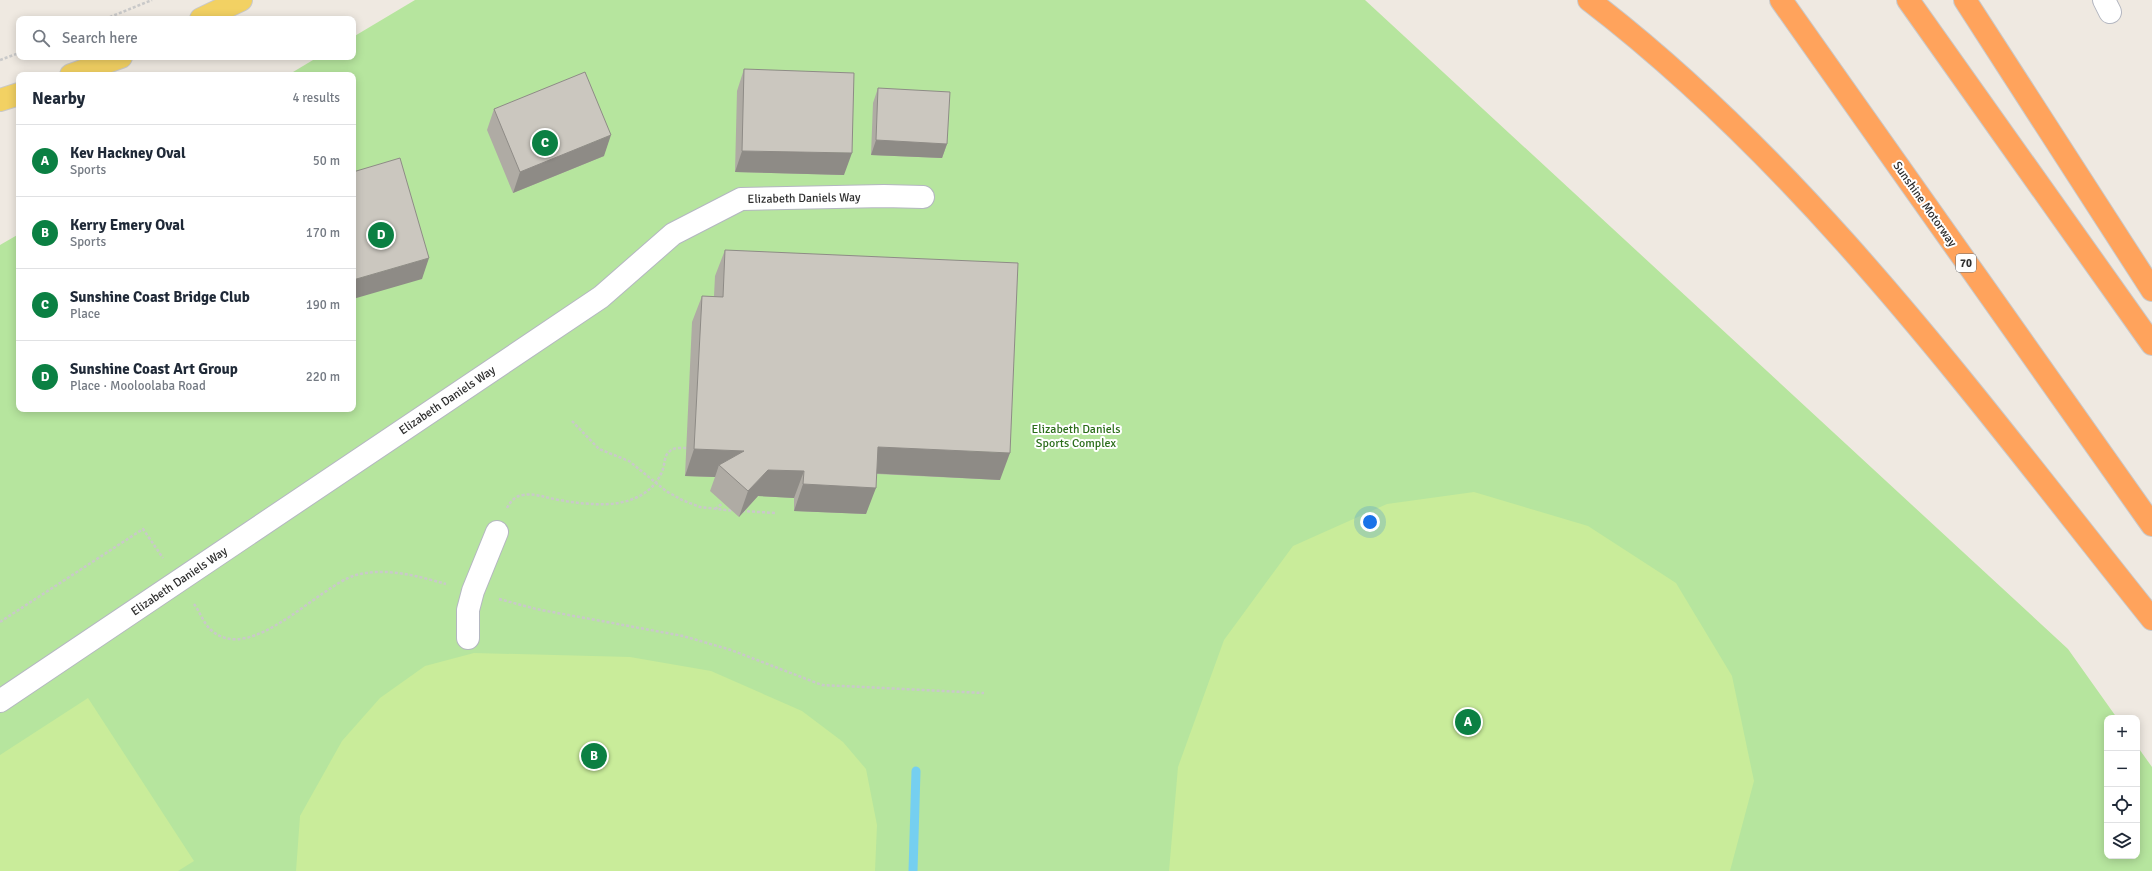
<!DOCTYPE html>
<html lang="en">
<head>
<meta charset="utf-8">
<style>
  :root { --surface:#fff; --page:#f2f2f3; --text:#1f2937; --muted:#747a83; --line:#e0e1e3; --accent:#0b8043 }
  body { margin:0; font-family:Signika,sans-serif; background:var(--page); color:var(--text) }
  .controls { position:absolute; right:12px; bottom:12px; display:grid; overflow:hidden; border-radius:8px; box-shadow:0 2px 10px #0003 }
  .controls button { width:36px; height:36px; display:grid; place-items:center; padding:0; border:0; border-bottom:1px solid var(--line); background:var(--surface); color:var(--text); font:20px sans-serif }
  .you { position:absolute; left:1370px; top:522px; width:14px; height:14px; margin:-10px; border:3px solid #fff; border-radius:50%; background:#1a73e8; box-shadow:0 0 0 6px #1a73e833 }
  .badge { display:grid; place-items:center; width:26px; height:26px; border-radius:50%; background:var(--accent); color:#fff; font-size:13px; font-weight:700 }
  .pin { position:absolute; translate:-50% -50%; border:2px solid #fff; box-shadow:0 1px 4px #0006 }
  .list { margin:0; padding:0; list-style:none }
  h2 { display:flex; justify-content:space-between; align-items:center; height:52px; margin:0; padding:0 16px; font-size:17px }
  h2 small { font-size:13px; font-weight:400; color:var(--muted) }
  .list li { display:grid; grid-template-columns:26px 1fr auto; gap:12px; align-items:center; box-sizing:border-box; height:72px; padding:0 16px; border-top:1px solid var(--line) }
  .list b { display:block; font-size:15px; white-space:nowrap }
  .list p { margin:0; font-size:13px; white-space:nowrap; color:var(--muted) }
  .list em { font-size:13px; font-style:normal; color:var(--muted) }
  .icon { flex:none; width:22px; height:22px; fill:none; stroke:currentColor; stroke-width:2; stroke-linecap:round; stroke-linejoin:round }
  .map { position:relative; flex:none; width:2152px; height:871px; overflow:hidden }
  .search { position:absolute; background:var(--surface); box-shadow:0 2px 10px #0003; left:16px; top:16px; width:340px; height:44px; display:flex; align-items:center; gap:10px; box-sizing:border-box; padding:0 14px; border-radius:8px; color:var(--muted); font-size:15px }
  .panel { position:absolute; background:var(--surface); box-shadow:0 2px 10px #0003; left:16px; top:72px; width:340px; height:340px; border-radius:8px }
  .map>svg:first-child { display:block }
  .green { fill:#b6e59e }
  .pitch { fill:#c9ec9a }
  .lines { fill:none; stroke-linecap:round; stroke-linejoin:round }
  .stream { stroke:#75cff0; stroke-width:9 }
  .minor-casing { stroke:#b4b7c1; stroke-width:24 }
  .major-casing { stroke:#c9c9c9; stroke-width:24 }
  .highway-casing { stroke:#c9c9c9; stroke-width:24 }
  .path { stroke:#c9c9c9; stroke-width:2.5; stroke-dasharray:3 2; stroke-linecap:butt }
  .minor { stroke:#fff; stroke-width:22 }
  .major { stroke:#f2d163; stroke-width:22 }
  .highway { stroke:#ffa35c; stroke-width:22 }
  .wall { fill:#afaba4 }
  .shaded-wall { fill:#8e8b86 }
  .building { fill:#cbc7bf; stroke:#8e8b86 }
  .labels { text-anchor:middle; stroke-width:4; stroke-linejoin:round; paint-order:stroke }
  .shield { fill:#fff; stroke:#6d6d6d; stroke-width:1 }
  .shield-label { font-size:11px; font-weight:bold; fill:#2e2e2e }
  .street-label { font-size:12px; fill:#2e2e2e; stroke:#fff }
  .park-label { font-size:12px; fill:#2c6e1b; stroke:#fff }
</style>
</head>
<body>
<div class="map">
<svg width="2152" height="871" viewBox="0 0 2152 871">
  <rect width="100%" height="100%" fill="#efe9e1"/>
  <!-- green -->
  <path class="green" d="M415 0H1365L2068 649 2117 718H2107V856H2137V746L2152 767V871H0V245L19 234V409H353V75H288L318 57H353V37Z"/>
  <!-- pitch -->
  <path class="pitch" d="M1474 492 1588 526 1676 583 1732 676 1754 781 1730 871H1169L1178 767 1224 640 1293 546 1387 504Z
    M474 653 630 657 711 671 802 711 843 742 866 769 877 825 875 871H296L300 816 342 741 380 698 425 666Z
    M88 698 194 861 178 871H0V755Z"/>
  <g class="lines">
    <!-- stream -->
    <path class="stream" d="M913 871 916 771"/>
    <!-- minor casing -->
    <g class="minor-casing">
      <path id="minor" d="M2104 0 2110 12
        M468 638V610L473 591 497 532
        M0 701 601 297 673 234 741 199 884 196 923 197"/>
    </g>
    <!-- major casing -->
    <g class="major-casing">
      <path id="major" d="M201 19 241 0
        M71 75 121 57
        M0 100 19 94"/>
    </g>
    <!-- highway casing -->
    <g class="highway-casing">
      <path id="highway" d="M1589 0C1811 170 1978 402 2152 619
        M1781 0 2152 525
        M1908 0 2152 344
        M1965 0 2152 290"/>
    </g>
    <!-- path -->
    <path class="path" d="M105 19 152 0
      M0 60 19 53
      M572 421 599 449 629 461 666 491 682 500 700 507 735 511
      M507 508C510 502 515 496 523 495 536 493 546 498 559 500 576 503 593 505 610 504 634 502 655 492 663 469 665 463 664 456 669 452 673 447 681 448 686 448
      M715 509 723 503
      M742 511 776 513
      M499 599 536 609 683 636 731 650 822 685 984 693
      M194 604C200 612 204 624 211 630 251 666 318 586 356 575 385 567 418 576 446 584
      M0 622 143 529 163 558"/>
    <!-- minor -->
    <use href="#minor" class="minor"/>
    <!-- major -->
    <use href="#major" class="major"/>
    <!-- highway -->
    <use href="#highway" class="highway"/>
  </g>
  <!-- wall -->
  <path class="wall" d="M744 69 844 175 735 172 737 91Z
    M878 88 947 144 942 158 871 155 873 103Z
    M494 109 604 156 513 193 487 130Z
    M725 250 1000 480 877 474 866 514 794 511V498L758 496 739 517 710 491 715 477 685 476 692 322 702 296H714L715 276Z"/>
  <!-- shaded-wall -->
  <path class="shaded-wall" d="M611 135 604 156 513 193 520 172Z
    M876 140 947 144 942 158 871 155Z
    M742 151 852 153 844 175 735 172Z
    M429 258 422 279 353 299V280Z
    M878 447 1010 453 1000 480 868 473Z
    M694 449 744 451 719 465 715 477 685 476Z
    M768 470 804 471 794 498 758 496 739 517 748 491Z
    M803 484 876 488 866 514 794 511Z"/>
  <!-- building -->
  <path class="building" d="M744 69 854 73 852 153 742 151Z
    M585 72 611 135 520 172 494 109Z
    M878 88 950 92 947 144 876 140Z
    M400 158 429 258 353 280V172Z
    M725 250 1018 263 1010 453 878 447 876 488 803 484 804 471 768 470 748 491 719 465 744 451 694 449 702 296 723 297Z"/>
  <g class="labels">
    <!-- shield labels -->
    <rect class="shield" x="1956" y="254" width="20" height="18" rx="3"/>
    <g class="shield-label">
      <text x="1966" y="267">70</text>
    </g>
    <!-- street labels -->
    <g class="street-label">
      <text transform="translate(804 198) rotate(-1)" y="4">Elizabeth Daniels Way</text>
      <text transform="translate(1925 204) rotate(55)" y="4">Sunshine Motorway</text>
      <text transform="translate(447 400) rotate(-34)" y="4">Elizabeth Daniels Way</text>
      <text transform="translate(179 581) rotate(-34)" y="4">Elizabeth Daniels Way</text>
    </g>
    <!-- park labels -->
    <g class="park-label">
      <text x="1076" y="433">Elizabeth Daniels<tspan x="1076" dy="14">Sports Complex</tspan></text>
    </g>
  </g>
</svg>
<div class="controls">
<button>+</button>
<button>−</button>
<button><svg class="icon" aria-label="locate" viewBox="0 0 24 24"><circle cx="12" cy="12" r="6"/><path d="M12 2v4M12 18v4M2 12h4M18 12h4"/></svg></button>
<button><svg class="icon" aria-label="layers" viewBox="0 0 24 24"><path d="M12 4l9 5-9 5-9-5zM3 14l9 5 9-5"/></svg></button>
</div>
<div class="you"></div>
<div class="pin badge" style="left:1468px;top:722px">A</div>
<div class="pin badge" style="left:594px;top:756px">B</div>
<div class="pin badge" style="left:545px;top:143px">C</div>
<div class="pin badge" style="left:381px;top:235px">D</div>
<div class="search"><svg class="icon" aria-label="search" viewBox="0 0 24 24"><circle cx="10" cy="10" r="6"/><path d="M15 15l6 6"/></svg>Search here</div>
<section class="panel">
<h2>Nearby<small>4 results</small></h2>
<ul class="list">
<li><span class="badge">A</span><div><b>Kev Hackney Oval</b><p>Sports</p></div><em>50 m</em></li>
<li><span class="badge">B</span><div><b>Kerry Emery Oval</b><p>Sports</p></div><em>170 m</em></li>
<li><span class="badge">C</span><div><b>Sunshine Coast Bridge Club</b><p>Place</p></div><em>190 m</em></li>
<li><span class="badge">D</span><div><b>Sunshine Coast Art Group</b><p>Place · Mooloolaba Road</p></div><em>220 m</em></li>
</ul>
</section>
</div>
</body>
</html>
